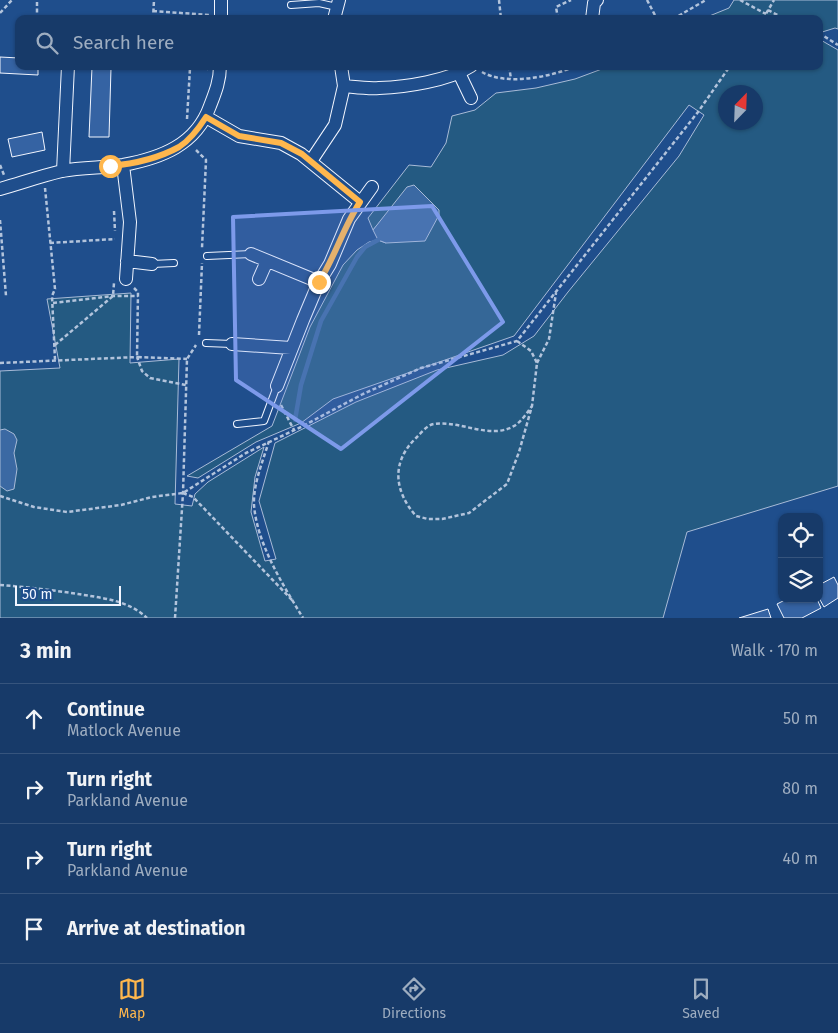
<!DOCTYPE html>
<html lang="en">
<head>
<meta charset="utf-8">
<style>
  :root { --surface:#173a69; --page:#244571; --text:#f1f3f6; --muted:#9eadc0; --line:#36547d; --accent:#ffb74d }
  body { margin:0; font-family:"Fira Sans",sans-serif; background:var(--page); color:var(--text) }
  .controls { position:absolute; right:15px; bottom:15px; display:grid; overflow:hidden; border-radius:10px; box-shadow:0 1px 4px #0004 }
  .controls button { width:45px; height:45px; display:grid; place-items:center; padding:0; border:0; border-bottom:1px solid var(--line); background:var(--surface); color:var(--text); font:25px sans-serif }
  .compass { position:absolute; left:718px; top:85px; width:45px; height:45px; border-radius:50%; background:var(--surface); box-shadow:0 1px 4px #0004; rotate:23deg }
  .scale { position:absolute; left:15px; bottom:12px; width:106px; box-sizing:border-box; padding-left:5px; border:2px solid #f2f6ff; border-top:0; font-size:14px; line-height:18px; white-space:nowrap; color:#f2f6ff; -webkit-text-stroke:4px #1f4e8c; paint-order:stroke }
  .stop { position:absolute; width:15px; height:15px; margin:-11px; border:4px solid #ffb74d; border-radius:50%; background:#fff }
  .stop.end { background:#ffb74d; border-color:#fff; box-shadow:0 1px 5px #0008 }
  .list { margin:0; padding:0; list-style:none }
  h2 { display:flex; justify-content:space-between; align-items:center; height:65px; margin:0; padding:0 20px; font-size:21px }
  h2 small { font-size:16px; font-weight:400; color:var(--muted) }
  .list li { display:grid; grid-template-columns:32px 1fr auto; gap:15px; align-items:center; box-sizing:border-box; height:70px; padding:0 20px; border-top:1px solid var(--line) }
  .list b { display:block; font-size:19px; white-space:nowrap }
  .list p { margin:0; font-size:16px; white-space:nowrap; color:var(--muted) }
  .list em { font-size:16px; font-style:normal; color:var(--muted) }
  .icon { flex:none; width:28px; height:28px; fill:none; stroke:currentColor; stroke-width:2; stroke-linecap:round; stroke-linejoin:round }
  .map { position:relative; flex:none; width:838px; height:618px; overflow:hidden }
  .search { position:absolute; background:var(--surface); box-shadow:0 1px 4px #0004; left:15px; right:15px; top:15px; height:55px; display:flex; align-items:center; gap:12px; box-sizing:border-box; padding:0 18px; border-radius:10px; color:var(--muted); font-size:19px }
  .sheet { height:345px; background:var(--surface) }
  nav { display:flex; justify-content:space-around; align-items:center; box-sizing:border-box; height:70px; border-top:1px solid var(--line); background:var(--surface); font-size:14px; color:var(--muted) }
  nav a { display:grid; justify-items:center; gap:2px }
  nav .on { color:var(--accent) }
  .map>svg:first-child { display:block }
  .green { fill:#245a82; stroke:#a8bbd7; fill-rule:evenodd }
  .water { fill:#3b69a3; stroke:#a8bbd7 }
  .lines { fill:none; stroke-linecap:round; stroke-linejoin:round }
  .stream { stroke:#3b69a3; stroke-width:4.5 }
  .building { fill:#3563a3; stroke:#f2f6ff }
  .lane-casing { stroke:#f2f6ff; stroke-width:8 }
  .street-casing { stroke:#f2f6ff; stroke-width:14 }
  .path { stroke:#b3c4dc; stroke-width:2.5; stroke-dasharray:4 2.5; stroke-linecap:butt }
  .lane { stroke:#1f4e8c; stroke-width:6 }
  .street { stroke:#1f4e8c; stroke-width:12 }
  .route { stroke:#ffb74d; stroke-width:6 }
  .marked { fill:#7d9aea; fill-opacity:0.2; stroke:#7d9aea; stroke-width:4; stroke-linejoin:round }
</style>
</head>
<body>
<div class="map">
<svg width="838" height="618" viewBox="0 0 838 618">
  <rect width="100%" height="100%" fill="#1f4e8c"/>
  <!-- green -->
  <path class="green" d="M734 0H838V29L835 28 819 33V19H702L729 8Z
    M819 39 838 50V486L687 532 663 618H0V371L60 368 47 299 131 293 130 363 179 359 175 504 192 506 195 494 208 482 264 447 255 477 251 512 265 561 276 559 259 501 275 443 356 402 437 370 503 355 534 336 568 292 679 156 704 115 689 105 514 336 333 399 301 423 256 442 198 478 187 476 272 426 310 327 343 265 357 250 369 242 378 240 386 243 384 217 373 230 368 218 409 165 431 167 446 143 452 116 475 110 496 93 536 88 575 79 610 66H819ZM726 92H756V122H726Z"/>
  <!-- water -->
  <path class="water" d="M414 185 439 210V215L425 241 386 243 378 240 373 230 407 187Z
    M5 429 14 434 17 440 14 453 17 469 14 489 7 491 0 486V430Z"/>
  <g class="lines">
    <!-- stream -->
    <path class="stream" d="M295 420 301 385 321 321 357 257 365 247 378 240"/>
  </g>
  <!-- building -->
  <path class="building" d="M0 57 19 58V66H38V75L0 73Z
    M92 67 111 68 109 137H89Z
    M42 132 45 150 12 157 8 139Z
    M834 577 838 585V598L824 607 819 598V585Z
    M787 599H817L821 608 802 618H784L777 604Z
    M768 609 771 618H739Z"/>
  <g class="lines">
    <!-- lane casing -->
    <g class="lane-casing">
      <path id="lane" d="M291 5 319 3 337 7
        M207 256 251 254
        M152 264 174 263
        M206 343 232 344
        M237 424 264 421 277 386"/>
    </g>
    <!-- street casing -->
    <g class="street-casing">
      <path id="street" d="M221 19V0
        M334 19 339 0
        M592 19 594 3 597 0
        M459 73 471 98
        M344 86C355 87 368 89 379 88 406 87 448 81 471 66
        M206 117 239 136 281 143 301 154 360 202
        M311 161 335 125 344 86 341 66
        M123 165 130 222 126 279
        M63 171 68 66
        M0 189C21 183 41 176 62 171 82 167 103 168 123 165 161 158 196 145 210 106 215 93 220 81 220 66
        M251 254 319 282
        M127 261 152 264
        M259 279 267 261
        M232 344 291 348
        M277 386 303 320 319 282 330 264 349 219 372 187"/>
    </g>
    <!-- path -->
    <path class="path" d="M499 0 501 19
      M647 0 657 19
      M740 0 766 14
      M768 10 785 19
      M153 11 209 15
      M0 13 12 0
      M37 19V0
      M153 19 154 0
      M558 19 556 7 571 0
      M673 19 706 0
      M763 19 774 0
      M819 33 838 45
      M162 66 208 69
      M509 66 511 79
      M482 72C506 86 551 77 576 66
      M187 119 190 68
      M196 150 206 160 202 248
      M0 165 4 175
      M45 188 55 289 52 296 55 360
      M114 211 115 231
      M0 220 6 296
      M50 243 115 239
      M134 288 138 292 137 357 187 359
      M53 303 113 296H138
      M199 335 202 263
      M517 341 531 351 537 363 532 406 519 452 507 484 469 513 442 519H428L416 516C394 491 391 462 416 438 421 433 427 425 434 424 460 420 490 440 514 426 521 422 527 413 532 406
      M55 345 113 296 114 283
      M0 363 137 357 142 371 150 378 186 385
      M537 363 549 339 556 293
      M281 405 294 430
      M269 441C263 461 253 484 254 505 257 544 283 585 303 618
      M183 493 193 497 292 600
      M0 496 34 507 67 512 121 505 152 497 183 493 246 453 301 427 363 394 421 368 517 341 698 112 730 66
      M0 585C26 587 52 590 78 594 102 598 128 600 147 618
      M175 618 183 493 187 359 196 345"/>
    <!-- lane -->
    <use href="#lane" class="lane"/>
    <!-- street -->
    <use href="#street" class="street"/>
  </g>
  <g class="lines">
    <!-- route -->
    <path class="route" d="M110 166C133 164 159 158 179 147 190 140 199 128 206 117L239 136 281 143 302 154 360 202C343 228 335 257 319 282"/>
  </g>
  <!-- marked area -->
  <path class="marked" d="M432 206 503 322 341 449 236 380 233 217Z"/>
</svg>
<div class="controls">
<button><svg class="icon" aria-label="locate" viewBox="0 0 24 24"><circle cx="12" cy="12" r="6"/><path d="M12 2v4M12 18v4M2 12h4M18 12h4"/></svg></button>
<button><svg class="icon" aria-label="layers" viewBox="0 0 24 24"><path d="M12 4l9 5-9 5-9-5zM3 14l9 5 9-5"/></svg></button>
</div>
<svg class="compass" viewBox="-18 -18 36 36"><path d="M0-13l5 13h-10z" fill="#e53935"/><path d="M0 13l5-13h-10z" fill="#9eadc0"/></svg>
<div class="scale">50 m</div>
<div class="stop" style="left:110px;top:166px"></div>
<div class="stop end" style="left:319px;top:282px"></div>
<div class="search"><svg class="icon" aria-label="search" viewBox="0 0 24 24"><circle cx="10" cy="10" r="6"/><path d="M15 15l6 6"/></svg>Search here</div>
</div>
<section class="sheet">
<h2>3 min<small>Walk · 170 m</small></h2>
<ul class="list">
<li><svg class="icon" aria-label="ahead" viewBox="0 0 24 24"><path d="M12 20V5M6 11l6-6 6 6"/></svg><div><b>Continue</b><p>Matlock Avenue</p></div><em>50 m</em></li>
<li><svg class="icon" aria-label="right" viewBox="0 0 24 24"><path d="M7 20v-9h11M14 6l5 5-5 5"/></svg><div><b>Turn right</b><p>Parkland Avenue</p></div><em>80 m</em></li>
<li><svg class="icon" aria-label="right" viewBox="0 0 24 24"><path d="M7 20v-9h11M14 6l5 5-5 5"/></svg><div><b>Turn right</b><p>Parkland Avenue</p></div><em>40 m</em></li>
<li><svg class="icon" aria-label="arrive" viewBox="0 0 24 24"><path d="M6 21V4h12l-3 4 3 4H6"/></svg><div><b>Arrive at destination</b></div></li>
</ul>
</section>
<nav>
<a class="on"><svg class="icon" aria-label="map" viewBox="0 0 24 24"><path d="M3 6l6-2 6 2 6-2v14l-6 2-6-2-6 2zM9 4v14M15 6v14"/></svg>Map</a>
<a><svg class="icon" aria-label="directions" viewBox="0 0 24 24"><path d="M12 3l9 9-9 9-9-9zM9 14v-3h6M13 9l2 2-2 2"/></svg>Directions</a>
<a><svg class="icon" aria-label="saved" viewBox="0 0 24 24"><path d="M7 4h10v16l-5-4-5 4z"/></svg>Saved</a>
</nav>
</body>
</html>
